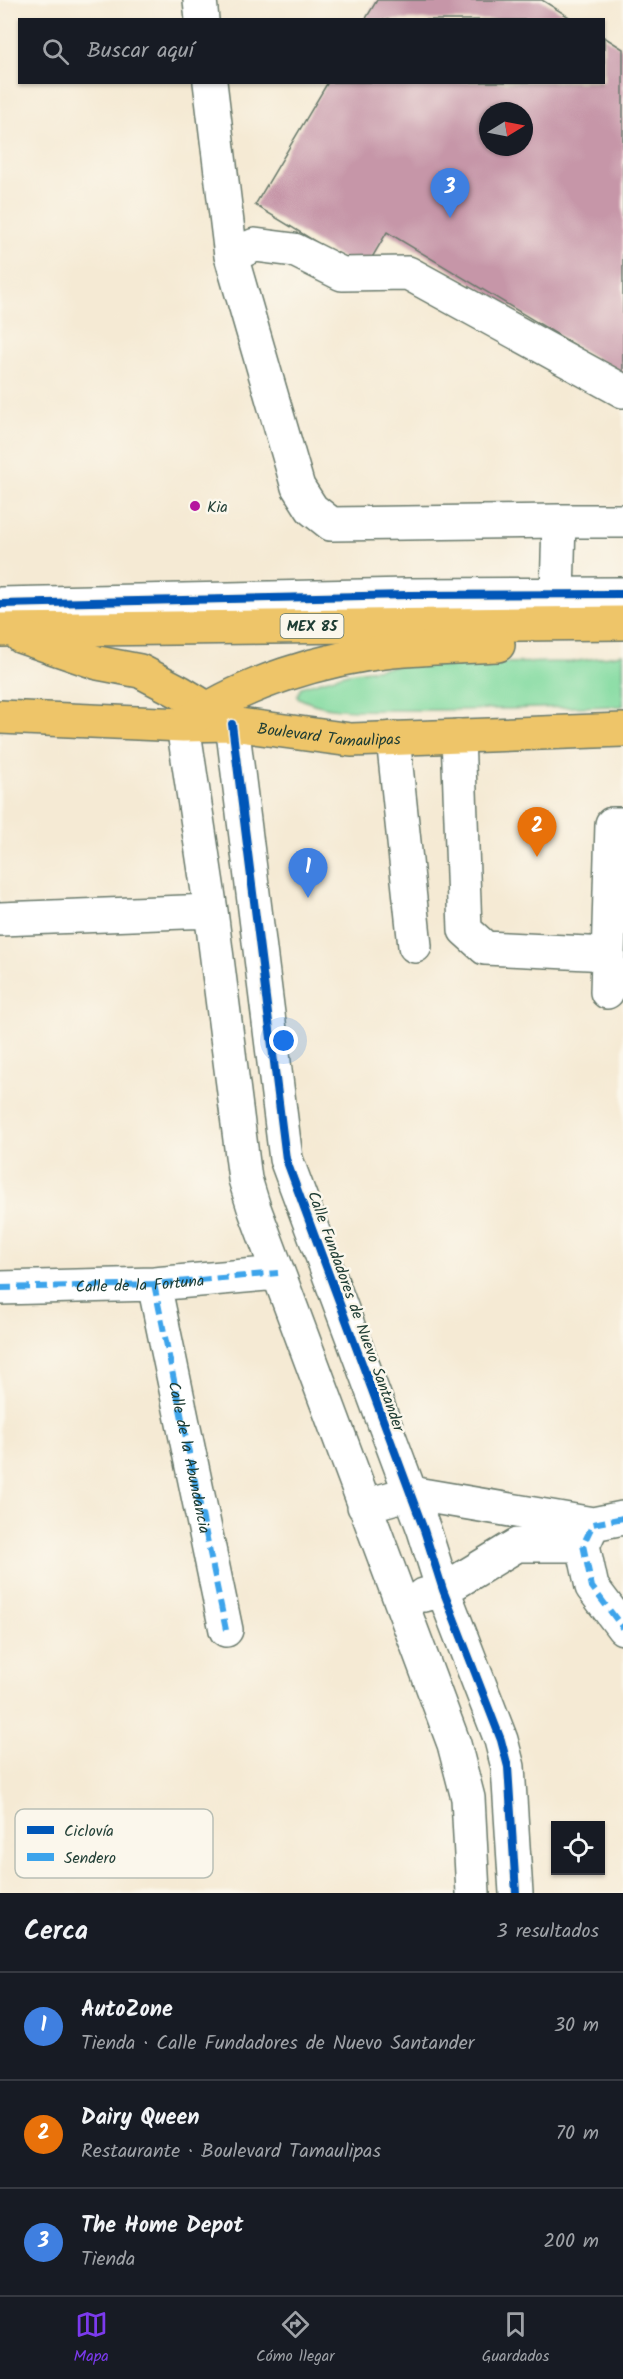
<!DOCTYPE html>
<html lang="es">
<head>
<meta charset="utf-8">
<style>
  :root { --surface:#171b24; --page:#20242c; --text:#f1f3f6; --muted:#9ea1a6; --line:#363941; --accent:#7c3aed }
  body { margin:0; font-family:Kalam,sans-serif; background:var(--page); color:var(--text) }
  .controls { position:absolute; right:18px; bottom:18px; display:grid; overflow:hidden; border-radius:0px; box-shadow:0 2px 4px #0004 }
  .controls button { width:54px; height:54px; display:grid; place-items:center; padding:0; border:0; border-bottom:2px solid var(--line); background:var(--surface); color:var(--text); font:30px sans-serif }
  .compass { position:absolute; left:479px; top:102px; width:54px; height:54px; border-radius:50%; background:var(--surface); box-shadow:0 2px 4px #0004; rotate:80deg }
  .you { position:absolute; left:284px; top:1041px; width:21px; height:21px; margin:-15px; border:4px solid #fff; border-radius:50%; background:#1a73e8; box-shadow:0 0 0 9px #1a73e833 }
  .badge { display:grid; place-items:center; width:39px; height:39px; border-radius:50%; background:var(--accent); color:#fff; font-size:20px; font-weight:700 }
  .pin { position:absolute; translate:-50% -50px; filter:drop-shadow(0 2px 3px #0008) }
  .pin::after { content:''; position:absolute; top:32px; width:21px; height:18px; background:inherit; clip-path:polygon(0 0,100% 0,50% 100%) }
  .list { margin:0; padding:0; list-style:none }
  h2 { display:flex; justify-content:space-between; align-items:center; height:78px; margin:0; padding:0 24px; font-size:26px }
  h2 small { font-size:20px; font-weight:400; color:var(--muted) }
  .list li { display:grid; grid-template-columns:39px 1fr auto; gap:18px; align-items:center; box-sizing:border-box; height:108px; padding:0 24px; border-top:2px solid var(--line) }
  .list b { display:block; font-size:22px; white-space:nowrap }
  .list p { margin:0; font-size:20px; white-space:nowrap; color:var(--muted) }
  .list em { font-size:20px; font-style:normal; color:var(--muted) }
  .icon { flex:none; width:33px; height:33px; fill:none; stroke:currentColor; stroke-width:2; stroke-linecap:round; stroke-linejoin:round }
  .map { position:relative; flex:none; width:623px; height:1893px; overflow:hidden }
  .search { position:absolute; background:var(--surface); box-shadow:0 2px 4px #0004; left:18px; right:18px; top:18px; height:66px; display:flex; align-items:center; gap:15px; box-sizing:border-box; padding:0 21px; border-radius:0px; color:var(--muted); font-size:22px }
  .sheet { height:402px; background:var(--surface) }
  nav { display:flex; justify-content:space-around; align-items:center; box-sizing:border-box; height:84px; border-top:2px solid var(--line); background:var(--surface); font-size:16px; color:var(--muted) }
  nav a { display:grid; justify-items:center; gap:3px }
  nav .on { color:var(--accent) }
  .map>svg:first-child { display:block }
  .green { fill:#80da9f; stroke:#508c6a; stroke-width:1.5 }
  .building { fill:#c696a8; fill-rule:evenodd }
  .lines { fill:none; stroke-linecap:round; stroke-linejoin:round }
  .minor-casing { stroke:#6a7a6c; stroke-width:36 }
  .major-casing { stroke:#6a7a6c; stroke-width:36 }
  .minor { stroke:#fff; stroke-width:33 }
  .major { stroke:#eec569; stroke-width:33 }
  .quiet { stroke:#3da4eb; stroke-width:6; stroke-dasharray:12 6; stroke-linecap:butt }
  .cycleway-casing { stroke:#fbf7ec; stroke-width:11 }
  .cycleway { stroke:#0057b8; stroke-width:8 }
  .poi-dot { fill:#b5179e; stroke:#fbf7ec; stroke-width:2 }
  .labels { text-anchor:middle; stroke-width:5; stroke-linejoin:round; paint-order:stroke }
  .shield { fill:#fbf7ec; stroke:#61756b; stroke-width:1.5 }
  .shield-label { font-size:15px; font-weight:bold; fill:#1f3d34 }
  .poi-label { font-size:16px; fill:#1f3d34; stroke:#fbf7ec; text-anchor:start }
  .street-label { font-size:16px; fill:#1f3d34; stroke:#fbf7ec }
  .key { fill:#fbf7ec; stroke:#b9bfb5; stroke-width:1.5 }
  .key-label { font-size:16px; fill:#1f3d34 }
</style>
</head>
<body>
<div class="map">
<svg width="623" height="1893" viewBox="0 0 623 1893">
  <rect width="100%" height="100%" fill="#fbf7ec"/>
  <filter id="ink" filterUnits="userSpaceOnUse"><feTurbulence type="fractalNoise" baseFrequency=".0167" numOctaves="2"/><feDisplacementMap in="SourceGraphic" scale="12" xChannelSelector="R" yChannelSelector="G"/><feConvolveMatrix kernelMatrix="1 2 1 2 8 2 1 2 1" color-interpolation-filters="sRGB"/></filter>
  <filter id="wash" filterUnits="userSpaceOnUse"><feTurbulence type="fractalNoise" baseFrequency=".008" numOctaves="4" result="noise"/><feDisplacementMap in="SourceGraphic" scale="24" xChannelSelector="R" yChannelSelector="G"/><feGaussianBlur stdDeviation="1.35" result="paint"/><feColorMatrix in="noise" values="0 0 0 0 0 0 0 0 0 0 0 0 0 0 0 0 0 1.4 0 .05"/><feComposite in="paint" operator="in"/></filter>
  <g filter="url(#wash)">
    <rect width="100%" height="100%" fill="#f5ead4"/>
    <!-- green -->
    <path class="green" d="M623 654V706C547 707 471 711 395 710 362 710 326 713 297 697L301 687 348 673 410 664 572 662Z"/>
    <g id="blocks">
      <!-- building -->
      <path class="building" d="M377 0H542L574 20H365Z
        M604 37 623 49V374L387 232 364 271 255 205 328 82H604ZM488 111H524V147H488Z"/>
    </g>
  </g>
  <g filter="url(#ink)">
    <use href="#blocks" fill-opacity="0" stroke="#6a7a6c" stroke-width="1.5"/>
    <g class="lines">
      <!-- minor casing -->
      <g class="minor-casing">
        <path id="minor" d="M200 0 202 20
          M210 82 231 256
          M559 521 331 524 312 509 298 487 231 256 255 245 294 250 342 274 408 273 623 391
          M557 595 559 521H623
          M0 604 408 595 623 594
          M232 724 286 1159 424 1530 443 1590 501 1740 508 1767 516 1893
          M183 725 211 911 245 1179 254 1208 454 1744 468 1798 473 1893
          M458 736 465 930 485 948 608 954
          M393 738 415 946
          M0 919 211 911
          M607 992 612 824H623
          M154 1284 226 1630
          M0 1288 154 1284 278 1273
          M364 1506 410 1493 593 1524
          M623 1518 593 1524 583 1545 592 1587 623 1628
          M424 1595 443 1590 517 1545H583"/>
      </g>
      <!-- major casing -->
      <g class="major-casing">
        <g id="major">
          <path d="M0 630 623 623"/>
          <path d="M22 637 98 663 140 671 180 692 223 718"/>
          <path id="s1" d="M0 717 183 725 232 724 351 740 623 730"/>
          <path d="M186 723C242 683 324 658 392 651 427 648 463 647 498 645"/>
        </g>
      </g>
      <!-- minor -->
      <use href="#minor" class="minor"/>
      <!-- major -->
      <use href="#major" class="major"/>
      <!-- quiet -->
      <g class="quiet">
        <path id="s2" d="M154 1284 226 1630"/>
        <path id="s3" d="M0 1288 154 1284 278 1273"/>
        <path d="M623 1518 593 1524 583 1545 592 1587 623 1628"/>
      </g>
      <!-- cycleway casing -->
      <g class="cycleway-casing">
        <path id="cycleway" d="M0 604 408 595 623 594
          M232 724 286 1159 424 1530 443 1590 501 1740 508 1767 516 1893"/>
      </g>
      <!-- cycleway -->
      <use href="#cycleway" class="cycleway"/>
    </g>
  </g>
  <!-- markers -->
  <circle class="poi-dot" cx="195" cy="506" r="6"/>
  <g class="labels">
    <!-- shield labels -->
    <rect class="shield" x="280.5" y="614" width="63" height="24" rx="4.5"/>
    <g class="shield-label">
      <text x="312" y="631">MEX 85</text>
    </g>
    <!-- poi labels -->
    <g class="poi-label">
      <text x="207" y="512">Kia</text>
    </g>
    <!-- street labels -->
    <g class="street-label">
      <text dy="6" stroke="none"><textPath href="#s1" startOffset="330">Boulevard Tamaulipas</textPath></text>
      <text dy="6" stroke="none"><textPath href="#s3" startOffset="140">Calle de la Fortuna</textPath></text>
      <text transform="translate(357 1311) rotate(70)" y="6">Calle Fundadores de Nuevo Santander</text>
      <text dy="6" stroke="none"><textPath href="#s2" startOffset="177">Calle de la Abundancia</textPath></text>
    </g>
  </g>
  <!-- legend -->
  <rect x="15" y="1809" width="198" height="69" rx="9" class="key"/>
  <rect x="27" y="1826" width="27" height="8" fill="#0057b8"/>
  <rect x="27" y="1853" width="27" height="8" fill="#3da4eb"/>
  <g class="key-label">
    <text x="64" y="1836">Ciclovía</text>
    <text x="64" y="1863">Sendero</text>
  </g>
</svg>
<div class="controls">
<button><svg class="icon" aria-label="locate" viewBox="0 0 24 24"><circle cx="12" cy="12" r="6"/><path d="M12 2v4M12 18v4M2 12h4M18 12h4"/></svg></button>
</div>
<svg class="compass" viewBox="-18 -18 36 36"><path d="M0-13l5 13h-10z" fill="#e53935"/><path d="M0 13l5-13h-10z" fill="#9ea1a6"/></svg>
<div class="you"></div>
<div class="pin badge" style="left:308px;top:898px;background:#3f7fe0">1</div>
<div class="pin badge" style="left:537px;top:857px;background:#e8710a">2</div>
<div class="pin badge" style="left:450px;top:218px;background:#3f7fe0">3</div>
<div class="search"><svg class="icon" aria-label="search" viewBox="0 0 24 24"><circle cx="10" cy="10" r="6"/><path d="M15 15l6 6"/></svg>Buscar aquí</div>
</div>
<section class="sheet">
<h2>Cerca<small>3 resultados</small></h2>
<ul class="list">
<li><span class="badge" style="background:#3f7fe0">1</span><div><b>AutoZone</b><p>Tienda · Calle Fundadores de Nuevo Santander</p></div><em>30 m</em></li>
<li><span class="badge" style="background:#e8710a">2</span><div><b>Dairy Queen</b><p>Restaurante · Boulevard Tamaulipas</p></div><em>70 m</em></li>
<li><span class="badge" style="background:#3f7fe0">3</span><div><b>The Home Depot</b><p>Tienda</p></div><em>200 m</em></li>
</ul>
</section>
<nav>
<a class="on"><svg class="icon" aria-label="map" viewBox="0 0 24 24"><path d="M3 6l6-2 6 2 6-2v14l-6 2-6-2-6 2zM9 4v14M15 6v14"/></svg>Mapa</a>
<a><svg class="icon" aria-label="directions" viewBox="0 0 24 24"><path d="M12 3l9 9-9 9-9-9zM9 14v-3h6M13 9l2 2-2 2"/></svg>Cómo llegar</a>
<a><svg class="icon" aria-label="saved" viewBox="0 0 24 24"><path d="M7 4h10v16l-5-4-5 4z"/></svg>Guardados</a>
</nav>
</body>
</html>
